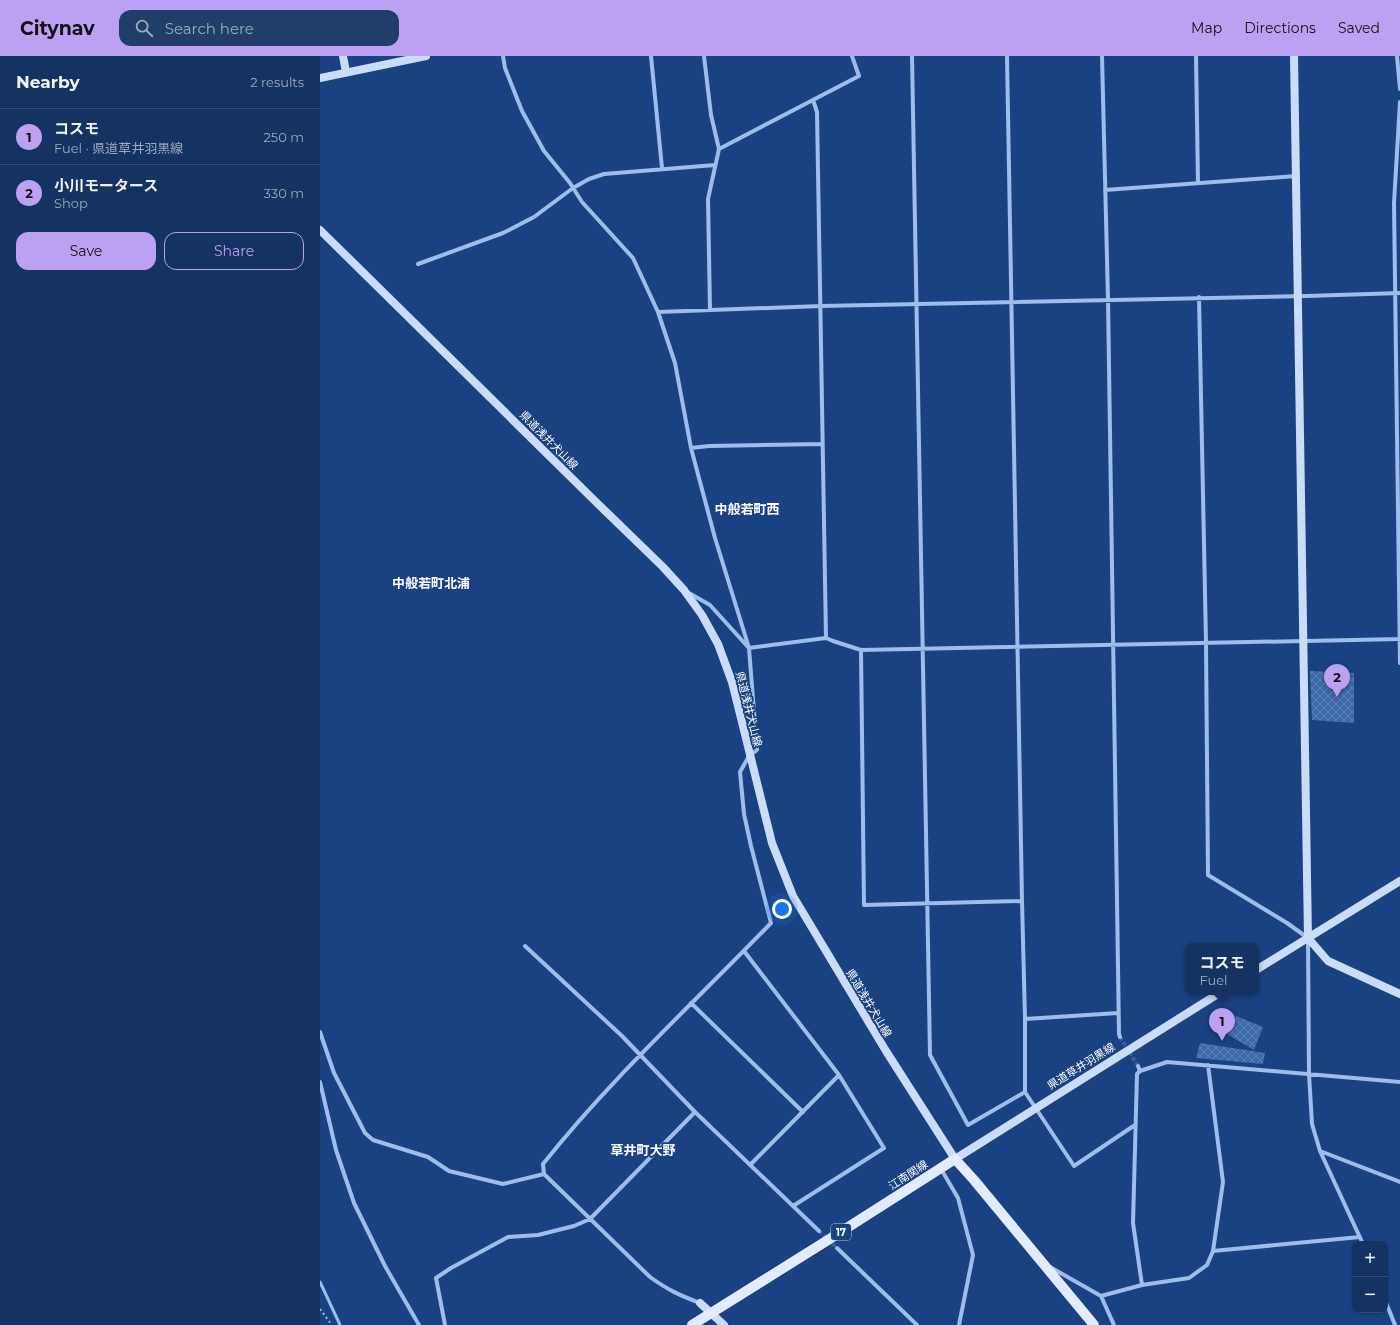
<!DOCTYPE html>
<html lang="en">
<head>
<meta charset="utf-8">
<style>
  :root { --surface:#143262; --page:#213e6b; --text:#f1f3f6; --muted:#9daabe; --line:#334d77; --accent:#bca0f2 }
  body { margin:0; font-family:Montserrat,"Noto Sans JP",sans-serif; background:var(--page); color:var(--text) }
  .controls { position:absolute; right:12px; bottom:12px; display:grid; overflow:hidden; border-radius:8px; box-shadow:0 1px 3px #0004 }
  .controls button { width:36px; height:36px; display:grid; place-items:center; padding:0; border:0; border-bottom:1px solid var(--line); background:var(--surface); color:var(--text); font:20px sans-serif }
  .you { position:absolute; left:462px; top:853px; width:14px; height:14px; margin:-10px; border:3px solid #fff; border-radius:50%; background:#1a73e8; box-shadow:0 0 0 6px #1a73e833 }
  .badge { display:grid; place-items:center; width:26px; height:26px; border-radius:50%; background:var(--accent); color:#111; font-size:13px; font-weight:700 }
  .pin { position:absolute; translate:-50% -33px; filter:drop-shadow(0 1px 2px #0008) }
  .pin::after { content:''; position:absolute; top:21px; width:14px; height:12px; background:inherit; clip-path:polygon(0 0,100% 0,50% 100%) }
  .popup { position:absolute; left:865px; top:887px; width:74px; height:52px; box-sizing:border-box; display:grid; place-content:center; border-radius:8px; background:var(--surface); filter:drop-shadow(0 1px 3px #0005); font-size:13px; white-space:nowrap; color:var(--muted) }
  .popup b { font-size:15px; color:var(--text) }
  .popup::after { content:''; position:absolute; left:50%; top:100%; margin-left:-8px; border:8px solid transparent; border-top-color:var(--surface) }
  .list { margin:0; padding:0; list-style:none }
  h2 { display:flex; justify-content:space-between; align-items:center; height:52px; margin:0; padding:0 16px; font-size:17px }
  h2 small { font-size:13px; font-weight:400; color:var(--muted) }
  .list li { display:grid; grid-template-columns:26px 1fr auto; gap:12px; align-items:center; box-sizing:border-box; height:56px; padding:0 16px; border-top:1px solid var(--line) }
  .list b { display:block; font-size:15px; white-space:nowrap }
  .list p { margin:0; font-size:13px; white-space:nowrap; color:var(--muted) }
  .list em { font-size:13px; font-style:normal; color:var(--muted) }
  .actions { display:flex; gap:8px; padding:12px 16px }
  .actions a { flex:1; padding:9px 0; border:1px solid var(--accent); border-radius:12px; text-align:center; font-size:14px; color:var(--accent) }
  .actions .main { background:var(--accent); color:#111 }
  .icon { flex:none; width:22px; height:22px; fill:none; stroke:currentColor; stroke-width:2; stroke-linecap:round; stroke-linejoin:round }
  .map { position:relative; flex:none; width:1080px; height:1269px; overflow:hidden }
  header { display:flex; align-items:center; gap:24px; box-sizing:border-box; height:56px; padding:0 20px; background:var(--accent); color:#111 }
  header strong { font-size:19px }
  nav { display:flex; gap:22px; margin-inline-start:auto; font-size:14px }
  .search { width:280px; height:36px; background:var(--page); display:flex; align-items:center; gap:10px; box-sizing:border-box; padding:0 14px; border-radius:12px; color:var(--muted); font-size:15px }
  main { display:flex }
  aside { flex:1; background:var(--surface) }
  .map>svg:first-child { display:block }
  .building { fill:url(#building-cross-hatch) }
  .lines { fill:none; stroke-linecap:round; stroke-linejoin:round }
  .street-tunnel { stroke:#3c5e96; stroke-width:4; stroke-dasharray:4 2; stroke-linecap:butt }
  .path { stroke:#9ebdeb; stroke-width:2; stroke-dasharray:2 3; stroke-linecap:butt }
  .lane { stroke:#9ebdeb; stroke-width:3 }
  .street { stroke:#9ebdeb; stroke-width:4 }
  .secondary { stroke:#cadcf8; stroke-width:8 }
  .primary { stroke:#e3ecff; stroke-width:10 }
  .labels { text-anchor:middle; stroke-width:3.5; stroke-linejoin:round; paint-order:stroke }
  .shield { fill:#1a4283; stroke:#bac6da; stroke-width:1 }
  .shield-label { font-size:10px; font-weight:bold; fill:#fff }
  .street-label { font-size:11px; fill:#fff; stroke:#1a4283 }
  .quarter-label { font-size:13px; font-weight:bold; fill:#fff; stroke:#1a4283 }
</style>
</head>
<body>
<header>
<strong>Citynav</strong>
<div class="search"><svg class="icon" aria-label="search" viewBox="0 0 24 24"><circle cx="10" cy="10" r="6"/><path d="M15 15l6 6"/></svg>Search here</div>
<nav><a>Map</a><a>Directions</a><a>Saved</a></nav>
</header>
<main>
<aside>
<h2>Nearby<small>2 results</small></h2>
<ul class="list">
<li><span class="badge">1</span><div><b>コスモ</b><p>Fuel · 県道草井羽黒線</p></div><em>250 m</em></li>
<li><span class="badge">2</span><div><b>小川モータース</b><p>Shop</p></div><em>330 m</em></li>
</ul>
<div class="actions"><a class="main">Save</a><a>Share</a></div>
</aside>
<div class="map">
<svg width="1080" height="1269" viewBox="0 0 1080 1269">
  <defs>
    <pattern id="building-cross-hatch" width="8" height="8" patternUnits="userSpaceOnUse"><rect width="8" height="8" fill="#3e69aa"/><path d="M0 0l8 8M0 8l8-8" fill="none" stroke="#5b80b7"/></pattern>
  </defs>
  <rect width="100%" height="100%" fill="#1a4283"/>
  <!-- building -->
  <path class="building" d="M990 615 1034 617V667L992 664Z
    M909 957 943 971 934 994 900 974Z
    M880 987 945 997 943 1008 876 1002Z"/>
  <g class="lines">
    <!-- street-tunnel -->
    <path class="street-tunnel" d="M800 981 818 1010
      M499 1175 517 1192"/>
    <!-- path -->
    <path class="path" d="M0 1253 11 1268"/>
    <!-- lane -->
    <path class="lane" d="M0 1226 20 1269"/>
    <!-- street -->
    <path class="street" d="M183 0 185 12 202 55 224 95 250 127 262 146 313 202 338 256 355 307 371 392 395 482 429 592 437 694 429 700 420 716 424 758 431 790 451 867C374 947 292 1021 223 1108L224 1118 330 1221C348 1234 359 1239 380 1247
      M331 0 342 112
      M384 0 391 59 399 93 388 143 390 254
      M687 0 702 845
      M782 0 788 243 799 978 800 981
      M876 0 878 127
      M1077 0 1080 33
      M493 44 497 56 506 582
      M1080 46 1074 147 1080 607
      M399 93 539 20 532 0
      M785 134 976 120
      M98 208 183 177 214 161 253 132 269 123 284 118 395 109
      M879 241 886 587 888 819 967 867 988 882 989 1018 992 1068 1000 1095 1043 1188
      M338 256 501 250 986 240 1080 237
      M371 392 389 390 502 388
      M369 537 390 549 428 591
      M429 592 506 582 513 585 541 594 1080 583
      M541 594 544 849 702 845 705 963V1036L648 1069 610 999 592 0
      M205 890 302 980 375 1056 499 1175
      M424 895 519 1019 564 1092 473 1150
      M371 947 483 1056
      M705 963 798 957
      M0 976 14 1017 45 1077 53 1084 108 1101 129 1115 183 1128 224 1118
      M888 1009 903 1126 893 1195
      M818 1010 820 1015 847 1006 1080 1026
      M820 1015 817 1018 813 1167 822 1229
      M0 1026 16 1094 34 1147 65 1210 99 1269
      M705 1036 754 1110 815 1069
      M1000 1095 1080 1126
      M431 1108 519 1019
      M621 1113 638 1142 653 1199 639 1269
      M517 1192 597 1269
      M730 1211 781 1240 794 1269
      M781 1240 822 1229 869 1222 887 1209 893 1195 1040 1181
      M1065 1244 1075 1269
      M125 1269 116 1222 131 1212 188 1181 218 1179 254 1170 270 1163 375 1056"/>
    <!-- secondary -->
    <path class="secondary" d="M23 0 26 16
      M974 0 988 882 1008 905 1080 938
      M0 22 106 0
      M0 174 275 445 343 511 364 534 382 559 398 588 412 626 452 787 473 840 566 995 635 1103 901 936
      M936 914 1080 825
      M380 1247 404 1269"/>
    <!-- primary -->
    <path class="primary" d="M372 1269 508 1184 635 1103 654 1124 774 1269"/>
  </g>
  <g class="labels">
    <!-- shield labels -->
    <rect class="shield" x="511" y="1168" width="20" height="16" rx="3"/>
    <g class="shield-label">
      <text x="521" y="1180">17</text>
    </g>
    <!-- street labels -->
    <g class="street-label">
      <text transform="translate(229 384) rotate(45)" y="4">県道浅井犬山線</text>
      <text transform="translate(429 653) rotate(76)" y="4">県道浅井犬山線</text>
      <text transform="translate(549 947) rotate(59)" y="4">県道浅井犬山線</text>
      <text transform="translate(761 1010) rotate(-32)" y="4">県道草井羽黒線</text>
      <text transform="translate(588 1119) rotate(-33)" y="4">江南関線</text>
    </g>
    <!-- quarter labels -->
    <g class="quarter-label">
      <text x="427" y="458">中般若町西</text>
      <text x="111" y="532">中般若町北浦</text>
      <text x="323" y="1099">草井町大野</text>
    </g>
  </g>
</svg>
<div class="controls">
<button>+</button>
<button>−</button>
</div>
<div class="you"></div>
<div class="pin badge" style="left:902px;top:985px">1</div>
<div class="popup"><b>コスモ</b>Fuel</div>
<div class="pin badge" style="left:1017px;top:641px">2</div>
</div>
</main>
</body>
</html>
